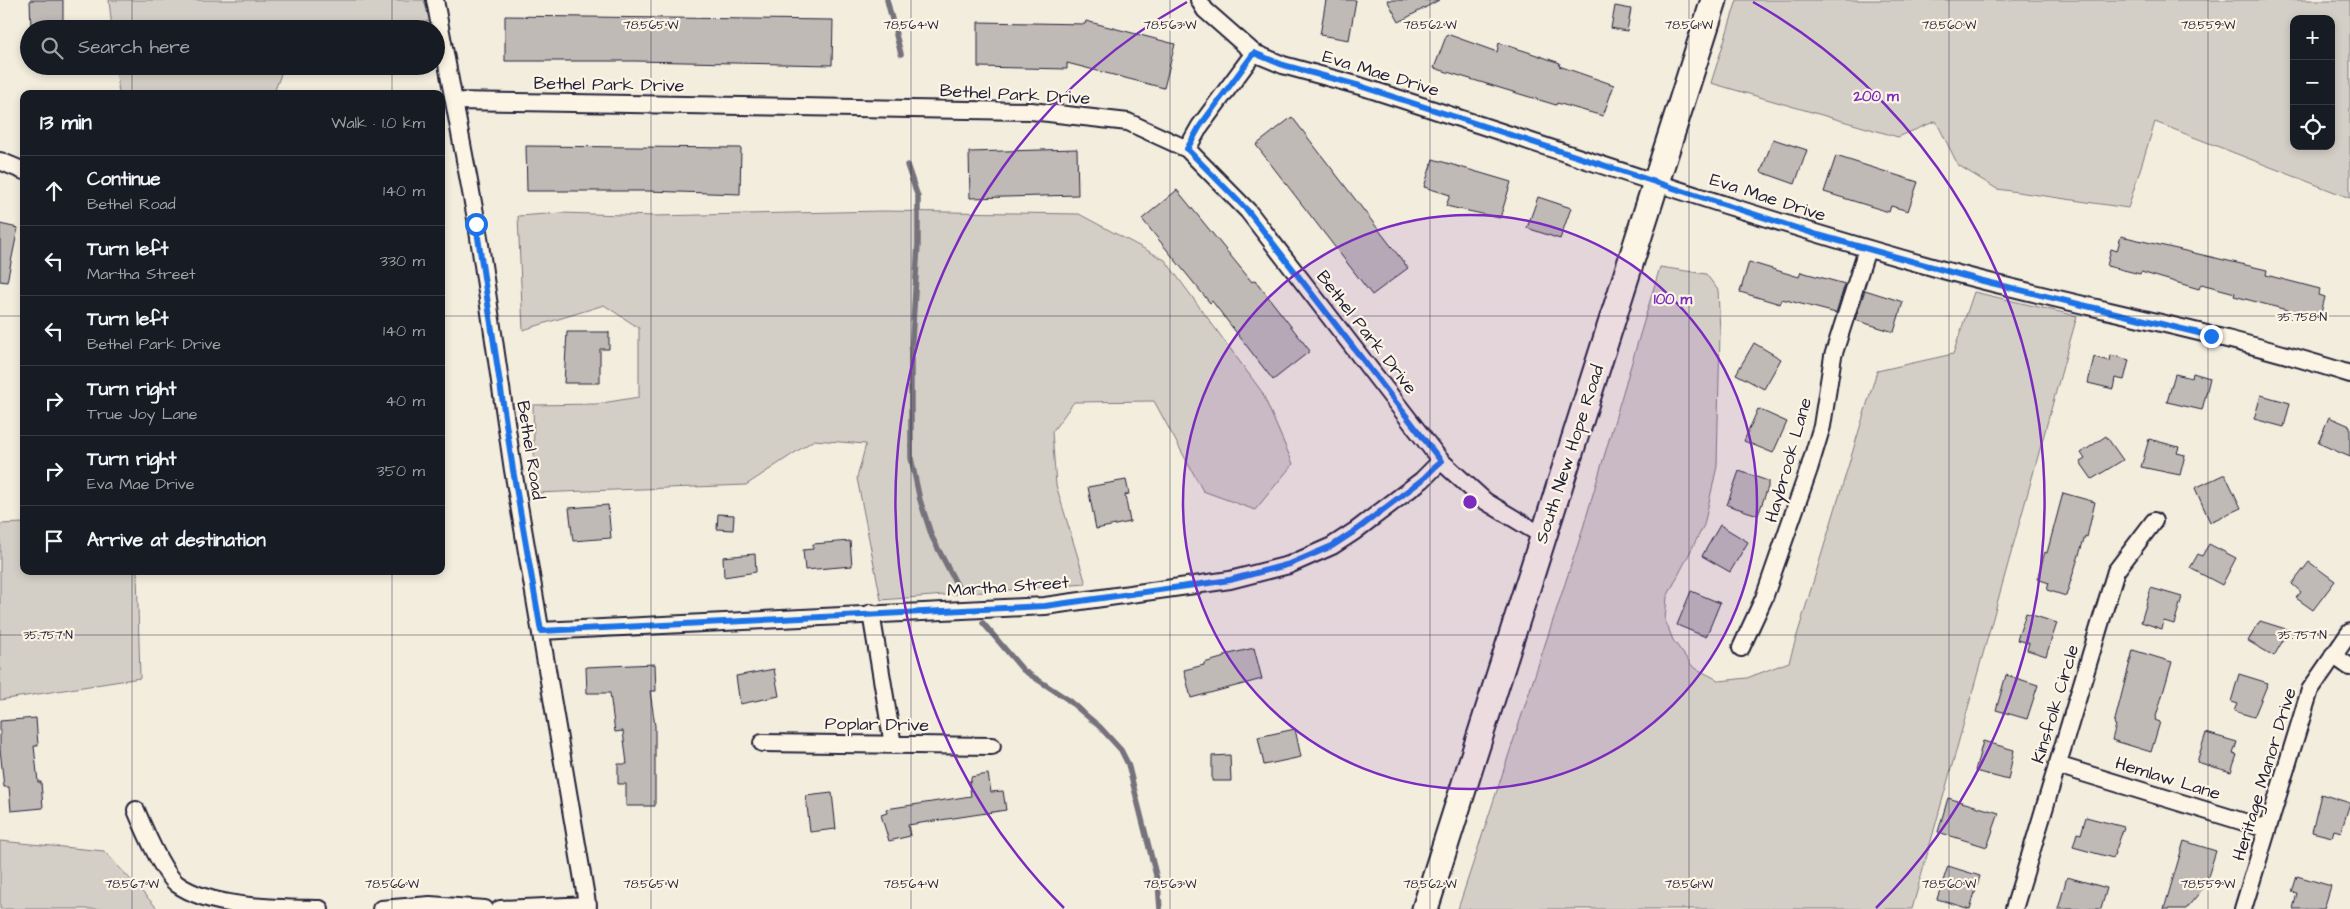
<!DOCTYPE html>
<html lang="en">
<head>
<meta charset="utf-8">
<style>
  :root { --surface:#171b24; --page:#242831; --text:#f1f3f6; --muted:#9ea1a6; --line:#363941 }
  body { margin:0; font-family:"Architects Daughter",sans-serif; background:var(--page); color:var(--text) }
  .controls { position:absolute; right:15px; top:15px; display:grid; overflow:hidden; border-radius:10px; box-shadow:0 2px 8px #0003 }
  .controls button { width:45px; height:45px; display:grid; place-items:center; padding:0; border:0; border-bottom:1px solid var(--line); background:var(--surface); color:var(--text); font:25px sans-serif }
  .stop { position:absolute; width:15px; height:15px; margin:-11px; border:4px solid #1a73e8; border-radius:50%; background:#fff }
  .stop.end { background:#1a73e8; border-color:#fff; box-shadow:0 1px 5px #0008 }
  .list { margin:0; padding:0; list-style:none }
  h2 { display:flex; justify-content:space-between; align-items:center; height:65px; margin:0; padding:0 20px; font-size:21px }
  h2 small { font-size:16px; font-weight:400; color:var(--muted) }
  .list li { display:grid; grid-template-columns:32px 1fr auto; gap:15px; align-items:center; box-sizing:border-box; height:70px; padding:0 20px; border-top:1px solid var(--line) }
  .list b { display:block; font-size:19px; white-space:nowrap }
  .list p { margin:0; font-size:16px; white-space:nowrap; color:var(--muted) }
  .list em { font-size:16px; font-style:normal; color:var(--muted) }
  .icon { flex:none; width:28px; height:28px; fill:none; stroke:currentColor; stroke-width:2; stroke-linecap:round; stroke-linejoin:round }
  .map { position:relative; flex:none; width:2350px; height:909px; overflow:hidden }
  .search { position:absolute; background:var(--surface); box-shadow:0 2px 8px #0003; left:20px; top:20px; width:425px; height:55px; display:flex; align-items:center; gap:12px; box-sizing:border-box; padding:0 18px; border-radius:28px; color:var(--muted); font-size:19px }
  .panel { position:absolute; background:var(--surface); box-shadow:0 2px 8px #0003; left:20px; top:90px; width:425px; height:485px; border-radius:10px }
  .map>svg:first-child { display:block }
  .green { fill:#d4cfc6; stroke:#7b7880; fill-rule:evenodd }
  .lines { fill:none; stroke-linecap:round; stroke-linejoin:round }
  .stream { stroke:#75727b; stroke-width:5.5 }
  .building { fill:#bfbab6; stroke:#22223b }
  .street-casing { stroke:#22223b; stroke-width:20 }
  .primary-casing { stroke:#22223b; stroke-width:29 }
  .street { stroke:#fcf5e5; stroke-width:16 }
  .primary { stroke:#fcf5e5; stroke-width:25 }
  .route { stroke:#1a73e8; stroke-width:6 }
  .ticks { fill:none; stroke:#22223b; stroke-width:1; stroke-opacity:0.45 }
  .ring { fill:none; stroke:#7b2cbf; stroke-width:2.5 }
  .labels { text-anchor:middle; stroke-width:4.5; stroke-linejoin:round; paint-order:stroke }
  .street-label { font-size:18px; fill:#22223b; stroke:#fcf5e5 }
  .ticks-label { font-size:12px; text-anchor:middle; fill:#22223b; stroke:#fcf5e5; stroke-width:4.5; stroke-linejoin:round; paint-order:stroke }
  .centre { fill:#7b2cbf; stroke:#fcf5e5; stroke-width:2.5 }
  .ring-label { font-size:15px; text-anchor:middle; font-weight:bold; fill:#7b2cbf; stroke:#fcf5e5; stroke-width:4.5; stroke-linejoin:round; paint-order:stroke }
</style>
</head>
<body>
<div class="map">
<svg width="2350" height="909" viewBox="0 0 2350 909">
  <rect width="100%" height="100%" fill="#f3edde"/>
  <filter id="ink" filterUnits="userSpaceOnUse"><feTurbulence type="fractalNoise" baseFrequency=".02" numOctaves="2"/><feDisplacementMap in="SourceGraphic" scale="10" xChannelSelector="R" yChannelSelector="G"/><feConvolveMatrix kernelMatrix="1 2 1 2 8 2 1 2 1" color-interpolation-filters="sRGB"/></filter>
  <g filter="url(#ink)">
    <!-- green -->
    <path class="green" d="M109 0H424L430 21 390 29H112Z
      M1737 0H2350V198L2155 122 2128 208 1997 189 1958 165 1936 121 1898 137 1711 83ZM2294 19H2331V146H2294Z
      M116 66H284L275 90 276 94H119Z
      M883 211 1079 214 1165 260 1262 392 1293 464 1255 510 1203 491 1154 401 1074 402 1052 432 1056 485 1086 584 881 600 857 478 866 444 814 440 746 485 535 493 533 405 596 404 639 397V328L604 305 523 330 518 216 561 213 655 216Z
      M1660 267 1706 274 1718 290 1720 332 1717 466 1704 525 1667 597 1665 620 1673 640 1693 667 1720 681 1747 678 1789 662 1877 371 1953 354 1974 292 2077 316 1912 909H1458L1580 538Z
      M24 523V571H137L140 678 0 700V524Z
      M0 841 104 851 158 909H0Z"/>
    <g class="lines">
      <!-- stream -->
      <path class="stream" d="M887 0 901 54
        M907 165 918 197V245L911 355V458L920 500 932 537 960 591
        M983 623 1023 670 1067 699 1100 727 1121 750 1128 764 1158 883 1160 909"/>
    </g>
    <!-- building -->
    <path class="building" d="M30 0H63V29H31Z
      M1326 0H1356L1349 40 1320 35Z
      M1387 0H1439L1399 22Z
      M1615 6 1631 9 1627 31 1611 28Z
      M505 16 833 20 832 65 635 61H505Z
      M1086 21 1175 44 1164 88 1067 63V69L978 67V22L1085 24Z
      M1447 34 1497 52 1499 43 1525 51 1560 63 1559 66 1614 85 1603 116 1557 103 1556 105 1434 68Z
      M1292 117 1408 268 1372 295 1256 145Z
      M1773 139 1807 150 1795 184 1761 172Z
      M526 146 741 148 740 194 647 191H527Z
      M1077 149 1078 195 970 198 969 152Z
      M1836 156 1918 182 1908 211 1891 206 1889 212 1824 192Z
      M1433 159 1511 182 1500 218 1446 206 1450 195 1424 187Z
      M1177 190 1252 282 1255 280 1310 351 1273 380 1212 301 1210 303 1142 219Z
      M1538 197 1571 208 1560 239 1527 228Z
      M0 224 18 228 7 282 0 281Z
      M2121 236 2267 270 2266 275 2320 289 2319 295 2325 297 2320 317 2303 312 2302 314 2234 296 2235 293 2201 284 2199 289 2141 272 2140 274 2107 266 2111 249 2117 251Z
      M1749 262 1799 277 1801 272 1845 284 1836 313 1782 299 1780 304 1740 292Z
      M1865 290 1903 302 1894 332 1855 320Z
      M567 332H609V349H600V383H564Z
      M1754 343 1781 359 1764 389 1736 374Z
      M2111 355 2129 360 2124 380 2115 378 2113 389 2088 383 2094 357 2110 361Z
      M2193 373 2210 378 2202 410 2167 402 2175 374 2192 378Z
      M2261 395 2290 403 2284 427 2254 419Z
      M1758 409 1787 422 1773 453 1744 441Z
      M2329 417 2350 426V457L2318 443Z
      M2106 436 2123 460 2092 479 2080 462 2085 459 2081 453Z
      M2149 439 2179 447 2177 453 2185 455 2180 475 2141 467Z
      M1739 471 1768 481V487L1758 515 1727 505Z
      M2225 474 2241 508 2210 522 2195 488Z
      M1126 480 1129 494 1125 495 1130 522 1096 529 1088 487Z
      M2063 493 2095 502 2087 537 2085 536 2066 596 2047 590 2049 583 2037 579 2045 552 2047 553Z
      M608 505 611 538 573 541 569 508Z
      M718 514 734 515 733 530 717 529Z
      M1720 525 1748 542 1730 572 1702 556Z
      M850 541 852 566 805 570 803 550 813 549V544Z
      M2209 544 2236 558 2222 585 2190 568 2198 554 2202 556Z
      M755 554 756 572 724 577 723 557Z
      M2309 562 2335 581 2313 610 2296 598 2301 592 2292 584Z
      M2151 588 2182 597 2174 624 2164 621 2162 629 2141 622Z
      M1691 591 1720 603 1706 637 1677 625Z
      M2026 613 2057 623 2046 656 2027 650 2029 643 2017 640Z
      M2260 621 2289 630 2274 656 2248 641Z
      M1254 648 1262 679 1191 698 1184 670 1204 665V663L1225 657V655Z
      M2133 650 2172 662 2155 720 2160 722 2151 752 2112 740 2116 725 2114 724Z
      M655 664 656 691H650L655 726V806H626V784H618V764H627L623 731 615 732 610 693H587L586 667Z
      M774 669 779 696 740 704 736 676Z
      M2239 674 2268 683 2254 717 2234 711 2237 704 2231 702Z
      M2006 675 2038 685 2027 719 1996 710Z
      M36 718 38 746H34L38 782H41L43 808 11 811 9 787H4L0 749V721Z
      M1295 729 1301 757 1264 765 1258 737Z
      M2206 733 2237 742 2233 754 2237 755 2231 772 2197 762Z
      M1983 741 2014 750 2008 780 1975 771Z
      M1230 755 1231 781H1212V756Z
      M988 774 991 792 1003 791 1006 810 908 825 910 836 889 841 881 815 887 813 886 809 971 796 969 781H971V777Z
      M832 793 836 829 810 832 806 796Z
      M2321 794 2350 803 2341 832 2334 830 2332 837 2312 832Z
      M1948 798 1999 813 1987 847 1938 832Z
      M2086 817 2124 827 2113 858 2073 847 2077 833 2081 834Z
      M2184 841 2216 851 2205 886 2186 909H2164Z
      M1948 866 1980 876 1970 909 1937 899Z
      M2297 876 2331 886 2324 909H2293L2297 893 2292 892Z
      M2067 877 2107 888 2101 909H2058Z"/>
    <g class="lines">
      <!-- street casing -->
      <g class="street-casing">
        <path id="street" d="M435 0 477 224 513 470 588 909
          M1199 0 1205 10 1254 53 1283 65 1360 86C1554 148 1747 216 1943 270 2078 307 2217 331 2350 374
          M454 101 1031 111 1128 122 1187 149 1248 211 1441 461 1485 501 1543 536
          M1187 149 1200 126 1254 53
          M0 161 24 171
          M871 613 893 745
          M541 631 1045 606 1230 580 1289 565 1332 546 1355 531 1422 480 1441 461
          M1741 648 1764 598 1809 469 1822 426 1833 356 1867 249
          M2333 655 2350 667
          M762 743 992 746
          M2057 765 2267 829
          M136 810C144 829 162 872 177 884 212 909 278 908 320 909
          M381 909 430 905 485 909
          M500 909 588 905
          M2014 909 2116 571 2154 521
          M2243 909 2310 690 2350 632"/>
      </g>
      <!-- primary casing -->
      <g class="primary-casing">
        <path id="primary" d="M1425 909 1714 0"/>
      </g>
      <!-- street -->
      <use href="#street" class="street"/>
      <!-- primary -->
      <use href="#primary" class="primary"/>
    </g>
  </g>
  <g class="lines" filter="url(#ink)">
    <!-- route -->
    <path class="route" d="M476 224 513 470 541 631 1045 606 1230 580 1290 564 1332 546 1355 531 1422 480 1441 461 1248 211 1187 149 1200 126 1254 53 1283 65 1360 86 1818 235 1979 280 2211 336"/>
  </g>
  <!-- ticks -->
  <path class="ticks" d="M132 0V29M392 0V29M651 0V909M911 0V909M1170 0V909M1430 0V909M1689 0V909M1949 0V909M2208 0V909M132 66V94M392 66V94M0 316H24M441 316H2350M132 571V909M392 571V909M0 635H2350"/>
  <!-- distance rings -->
  <circle cx="1470" cy="502" r="287" fill="#7b2cbf" fill-opacity=".12"/>
  <g class="ring">
    <circle cx="1470" cy="502" r="287"/>
    <path d="M1064 908A574 574 0 0 1 1187 2M1753 2A574 574 0 0 1 1876 908"/>
  </g>
  <g class="labels">
    <!-- street labels -->
    <g class="street-label">
      <text transform="translate(1381 73) rotate(17)" y="6">Eva Mae Drive</text>
      <text transform="translate(609 84) rotate(1)" y="6">Bethel Park Drive</text>
      <text transform="translate(1015 94) rotate(3)" y="6">Bethel Park Drive</text>
      <text transform="translate(1768 197) rotate(18)" y="6">Eva Mae Drive</text>
      <text transform="translate(1367 332) rotate(52)" y="6">Bethel Park Drive</text>
      <text transform="translate(531 450) rotate(81)" y="6">Bethel Road</text>
      <text transform="translate(1569 454) rotate(-72)" y="6">South New Hope Road</text>
      <text transform="translate(1788 460) rotate(-74)" y="6">Haybrook Lane</text>
      <text transform="translate(1008 586) rotate(-4)" y="6">Martha Street</text>
      <text transform="translate(2055 704) rotate(-73)" y="6">Kinsfolk Circle</text>
      <text transform="translate(877 724) rotate(1)" y="6">Poplar Drive</text>
      <text transform="translate(2264 774) rotate(-73)" y="6">Heritage Manor Drive</text>
      <text transform="translate(2168 778) rotate(17)" y="6">Hemlaw Lane</text>
    </g>
  </g>
  <g class="ticks-label">
    <text x="651" y="29">78.565°W</text>
    <text x="911" y="29">78.564°W</text>
    <text x="1170" y="29">78.563°W</text>
    <text x="1430" y="29">78.562°W</text>
    <text x="1689" y="29">78.561°W</text>
    <text x="1949" y="29">78.560°W</text>
    <text x="2208" y="29">78.559°W</text>
    <text x="2302" y="321">35.758°N</text>
    <text x="48" y="639">35.757°N</text>
    <text x="2302" y="639">35.757°N</text>
    <text x="132" y="888">78.567°W</text>
    <text x="392" y="888">78.566°W</text>
    <text x="651" y="888">78.565°W</text>
    <text x="911" y="888">78.564°W</text>
    <text x="1170" y="888">78.563°W</text>
    <text x="1430" y="888">78.562°W</text>
    <text x="1689" y="888">78.561°W</text>
    <text x="1949" y="888">78.560°W</text>
    <text x="2208" y="888">78.559°W</text>
  </g>
  <circle cx="1470" cy="502" r="8" class="centre"/>
  <g class="ring-label">
    <text x="1876" y="101">200 m</text>
    <text x="1673" y="304">100 m</text>
  </g>
</svg>
<div class="controls">
<button>+</button>
<button>−</button>
<button><svg class="icon" aria-label="locate" viewBox="0 0 24 24"><circle cx="12" cy="12" r="6"/><path d="M12 2v4M12 18v4M2 12h4M18 12h4"/></svg></button>
</div>
<div class="stop" style="left:476px;top:224px"></div>
<div class="stop end" style="left:2211px;top:336px"></div>
<div class="search"><svg class="icon" aria-label="search" viewBox="0 0 24 24"><circle cx="10" cy="10" r="6"/><path d="M15 15l6 6"/></svg>Search here</div>
<section class="panel">
<h2>13 min<small>Walk · 1.0 km</small></h2>
<ul class="list">
<li><svg class="icon" aria-label="ahead" viewBox="0 0 24 24"><path d="M12 20V5M6 11l6-6 6 6"/></svg><div><b>Continue</b><p>Bethel Road</p></div><em>140 m</em></li>
<li><svg class="icon" aria-label="left" viewBox="0 0 24 24"><path d="M17 20v-9H6M10 6l-5 5 5 5"/></svg><div><b>Turn left</b><p>Martha Street</p></div><em>330 m</em></li>
<li><svg class="icon" aria-label="left" viewBox="0 0 24 24"><path d="M17 20v-9H6M10 6l-5 5 5 5"/></svg><div><b>Turn left</b><p>Bethel Park Drive</p></div><em>140 m</em></li>
<li><svg class="icon" aria-label="right" viewBox="0 0 24 24"><path d="M7 20v-9h11M14 6l5 5-5 5"/></svg><div><b>Turn right</b><p>True Joy Lane</p></div><em>40 m</em></li>
<li><svg class="icon" aria-label="right" viewBox="0 0 24 24"><path d="M7 20v-9h11M14 6l5 5-5 5"/></svg><div><b>Turn right</b><p>Eva Mae Drive</p></div><em>350 m</em></li>
<li><svg class="icon" aria-label="arrive" viewBox="0 0 24 24"><path d="M6 21V4h12l-3 4 3 4H6"/></svg><div><b>Arrive at destination</b></div></li>
</ul>
</section>
</div>
</body>
</html>
